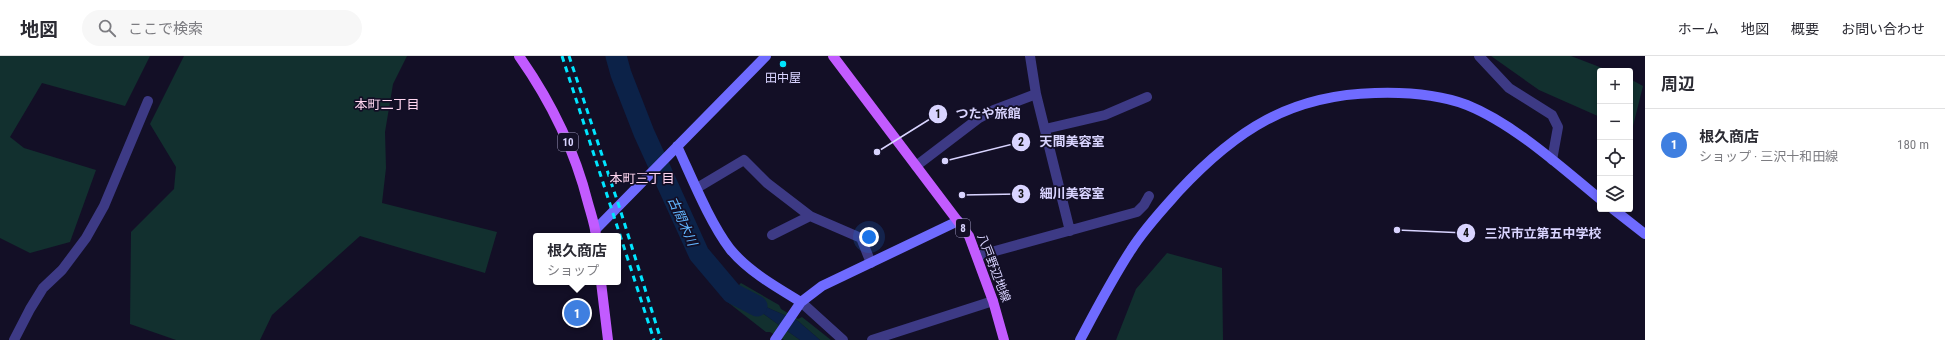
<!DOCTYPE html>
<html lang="ja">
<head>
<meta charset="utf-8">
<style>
  :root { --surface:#fff; --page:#f7f7f7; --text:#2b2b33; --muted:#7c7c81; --line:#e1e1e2; --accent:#0b8043 }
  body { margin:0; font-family:"Roboto Condensed","Noto Sans JP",sans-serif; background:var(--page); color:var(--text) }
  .controls { position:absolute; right:12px; top:12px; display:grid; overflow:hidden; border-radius:4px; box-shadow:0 2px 6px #0003 }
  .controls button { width:36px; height:36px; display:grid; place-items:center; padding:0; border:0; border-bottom:1px solid var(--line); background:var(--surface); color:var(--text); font:20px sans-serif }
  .you { position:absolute; left:869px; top:181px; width:14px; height:14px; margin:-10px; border:3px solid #fff; border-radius:50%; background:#1a73e8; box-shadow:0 0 0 6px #1a73e833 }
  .badge { display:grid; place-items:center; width:26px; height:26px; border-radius:50%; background:var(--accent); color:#fff; font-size:13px; font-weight:700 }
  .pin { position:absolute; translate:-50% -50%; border:2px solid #fff; box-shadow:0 1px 4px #0006 }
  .popup { position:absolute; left:533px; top:177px; width:88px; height:52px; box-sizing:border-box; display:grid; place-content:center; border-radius:4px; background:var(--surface); filter:drop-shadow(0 1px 3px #0005); font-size:13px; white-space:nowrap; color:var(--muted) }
  .popup b { font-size:15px; color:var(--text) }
  .popup::after { content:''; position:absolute; left:50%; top:100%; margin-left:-8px; border:8px solid transparent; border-top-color:var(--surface) }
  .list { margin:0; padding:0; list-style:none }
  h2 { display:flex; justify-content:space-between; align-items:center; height:52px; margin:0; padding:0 16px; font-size:17px }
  h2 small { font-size:13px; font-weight:400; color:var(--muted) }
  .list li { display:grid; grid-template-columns:26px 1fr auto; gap:12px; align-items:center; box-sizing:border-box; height:72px; padding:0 16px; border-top:1px solid var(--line) }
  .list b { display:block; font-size:15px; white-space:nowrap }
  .list p { margin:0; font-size:13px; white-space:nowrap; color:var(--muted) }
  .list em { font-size:13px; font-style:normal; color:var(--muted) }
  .icon { flex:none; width:22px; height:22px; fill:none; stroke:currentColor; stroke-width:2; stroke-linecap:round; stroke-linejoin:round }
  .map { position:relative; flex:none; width:1645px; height:284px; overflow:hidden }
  header { display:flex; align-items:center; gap:24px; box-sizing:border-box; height:56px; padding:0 20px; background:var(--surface); border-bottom:1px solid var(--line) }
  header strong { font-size:19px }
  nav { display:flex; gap:22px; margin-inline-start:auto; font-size:14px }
  .search { width:280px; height:36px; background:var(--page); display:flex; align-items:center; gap:10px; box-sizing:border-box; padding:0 14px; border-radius:22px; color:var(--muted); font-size:15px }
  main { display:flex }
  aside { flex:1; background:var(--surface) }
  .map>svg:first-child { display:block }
  .green { fill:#12302f }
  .water { fill:#0c2248 }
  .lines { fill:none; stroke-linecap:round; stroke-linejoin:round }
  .river { stroke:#0c2248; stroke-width:21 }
  .street { stroke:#3d3a85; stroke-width:10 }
  .secondary { stroke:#6f6bff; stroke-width:10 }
  .primary { stroke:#c25bff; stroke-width:10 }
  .rail { stroke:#00e5ff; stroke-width:3; stroke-dasharray:6 5; stroke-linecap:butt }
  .poi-dot { fill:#00e5ff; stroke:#130f26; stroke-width:1.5 }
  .labels { text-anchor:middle; stroke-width:3.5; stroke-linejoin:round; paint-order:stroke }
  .shield { fill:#130f26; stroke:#9e99be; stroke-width:1 }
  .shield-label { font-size:11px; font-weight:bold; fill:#d9d4ff }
  .poi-label { font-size:12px; fill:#d9d4ff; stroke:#130f26 }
  .street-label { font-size:12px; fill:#d9d4ff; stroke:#130f26 }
  .neighbourhood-label { font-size:13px; fill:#ffd6f0; stroke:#130f26 }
  .water-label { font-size:13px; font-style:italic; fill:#62b6ff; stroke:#130f26 }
  .leader { fill:none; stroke:#d9d4ff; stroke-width:1.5 }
  .callout-dot { fill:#d9d4ff; stroke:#130f26; stroke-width:1.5 }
  .mark-label { font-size:12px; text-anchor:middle; font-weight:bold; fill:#111 }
  .callout-label { font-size:13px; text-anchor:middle; font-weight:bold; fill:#d9d4ff; stroke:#130f26; stroke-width:3.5; stroke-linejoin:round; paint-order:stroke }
</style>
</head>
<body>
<header>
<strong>地図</strong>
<div class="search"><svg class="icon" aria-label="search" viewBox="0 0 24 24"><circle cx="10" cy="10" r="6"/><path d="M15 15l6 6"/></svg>ここで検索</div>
<nav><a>ホーム</a><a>地図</a><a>概要</a><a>お問い合わせ</a></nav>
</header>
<main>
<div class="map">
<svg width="1645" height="284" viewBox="0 0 1645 284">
  <rect width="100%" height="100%" fill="#130f26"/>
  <!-- green -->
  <path class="green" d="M0 0H150L125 50 42 27 10 81 24 92 96 114 70 186 30 197 0 182Z
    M184 0H407L393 28 385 76 386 112 382 147 497 176 485 217 360 180 272 259 260 284H176L130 268 131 176 174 133 176 111 150 68Z
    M1491 0H1571L1610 15H1600V61L1539 34Z
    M1630 23 1643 30 1633 70 1630 69Z
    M1167 197 1222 212 1223 284H1116L1136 233Z
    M741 227 779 249 781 253 798 263 802 261 831 284H820L798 265 766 251 756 242 734 234Z
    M731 238 750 248 800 284H784L770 276H766L725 244Z"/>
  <!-- water -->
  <path class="water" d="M734 234 756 242 766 251 798 265 820 284H800L750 248 731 238Z"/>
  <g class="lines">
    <!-- river -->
    <path class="river" d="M616 0 621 18 644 77 699 198 732 237 757 250"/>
    <!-- street -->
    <path class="street" d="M1030 0 1036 38 1070 175
      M1479 0 1509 32 1552 59 1558 71 1552 104
      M1045 73 1105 59 1147 41
      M916 110 979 62 994 54 1036 38
      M697 132 744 104 767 127 810 160
      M772 179 810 160 861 182 871 207
      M977 200 1137 156 1144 149 1149 140
      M801 246 843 284
      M14 284 30 253 43 232 62 214 86 182 104 150 148 45
      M872 284 993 245"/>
    <!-- secondary -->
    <path class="secondary" d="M677 90C692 122 709 165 730 193 748 215 776 231 801 246L822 230 958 165
      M1613 153 1645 178
      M595 174 766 0
      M775 284 801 246
      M1080 284C1096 254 1112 223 1131 194 1144 173 1162 154 1179 135 1236 74 1290 39 1375 37 1406 36 1438 38 1467 49 1514 68 1561 111 1600 143"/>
    <!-- primary -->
    <path class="primary" d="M519 0C550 44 575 95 588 147 591 158 595 169 596 180
      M833 0 969 180 993 245 1004 284
      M601 226 608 284"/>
    <!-- rail -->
    <path class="rail" d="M562 0 654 284
      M569 0 619 150 661 284"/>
  </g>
  <!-- markers -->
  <circle class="poi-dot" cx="783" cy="8" r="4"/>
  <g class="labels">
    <!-- shield labels -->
    <g class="shield">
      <rect x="558" y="77" width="20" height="18" rx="3"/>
      <rect x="956" y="163" width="14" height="18" rx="3"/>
    </g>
    <g class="shield-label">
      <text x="568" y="90">10</text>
      <text x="963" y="176">8</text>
    </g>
    <!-- poi labels -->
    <g class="poi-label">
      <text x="783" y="26">田中屋</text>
    </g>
    <!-- street labels -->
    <g class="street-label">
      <text transform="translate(994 212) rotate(69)" y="4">八戸野辺地線</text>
    </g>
    <!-- neighbourhood labels -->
    <g class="neighbourhood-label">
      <text x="387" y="53">本町二丁目</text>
      <text x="642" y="127">本町三丁目</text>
    </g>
    <!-- water labels -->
    <g class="water-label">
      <text transform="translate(683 165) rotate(66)" y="5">古間木川</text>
    </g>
  </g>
  <!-- callouts -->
  <path class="leader" d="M877 96L938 58M945 105L1021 86M962 139L1021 138M1397 174L1466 177"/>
  <g class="callout-dot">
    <circle cx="877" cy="96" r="4"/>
    <circle cx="945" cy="105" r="4"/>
    <circle cx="962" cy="139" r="4"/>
    <circle cx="1397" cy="174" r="4"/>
    <circle cx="938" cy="58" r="10"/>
    <circle cx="1021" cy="86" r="10"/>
    <circle cx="1021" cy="138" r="10"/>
    <circle cx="1466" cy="177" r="10"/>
  </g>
  <g class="mark-label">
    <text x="938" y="62">1</text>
    <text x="1021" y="90">2</text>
    <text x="1021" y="142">3</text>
    <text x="1466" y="181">4</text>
  </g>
  <g class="callout-label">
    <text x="988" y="62">つたや旅館</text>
    <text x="1072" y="90">天間美容室</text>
    <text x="1072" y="142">細川美容室</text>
    <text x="1543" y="182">三沢市立第五中学校</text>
  </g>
</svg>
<div class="controls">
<button>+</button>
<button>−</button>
<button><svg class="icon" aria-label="locate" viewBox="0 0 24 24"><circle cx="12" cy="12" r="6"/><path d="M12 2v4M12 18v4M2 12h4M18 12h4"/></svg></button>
<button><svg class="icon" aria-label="layers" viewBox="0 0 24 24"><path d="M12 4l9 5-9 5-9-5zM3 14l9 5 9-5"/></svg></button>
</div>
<div class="you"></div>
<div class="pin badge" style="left:577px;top:257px;background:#3f7fe0">1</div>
<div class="popup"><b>根久商店</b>ショップ</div>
</div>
<aside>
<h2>周辺<small></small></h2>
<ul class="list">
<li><span class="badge" style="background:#3f7fe0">1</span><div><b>根久商店</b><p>ショップ · 三沢十和田線</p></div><em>180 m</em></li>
</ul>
</aside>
</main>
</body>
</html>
